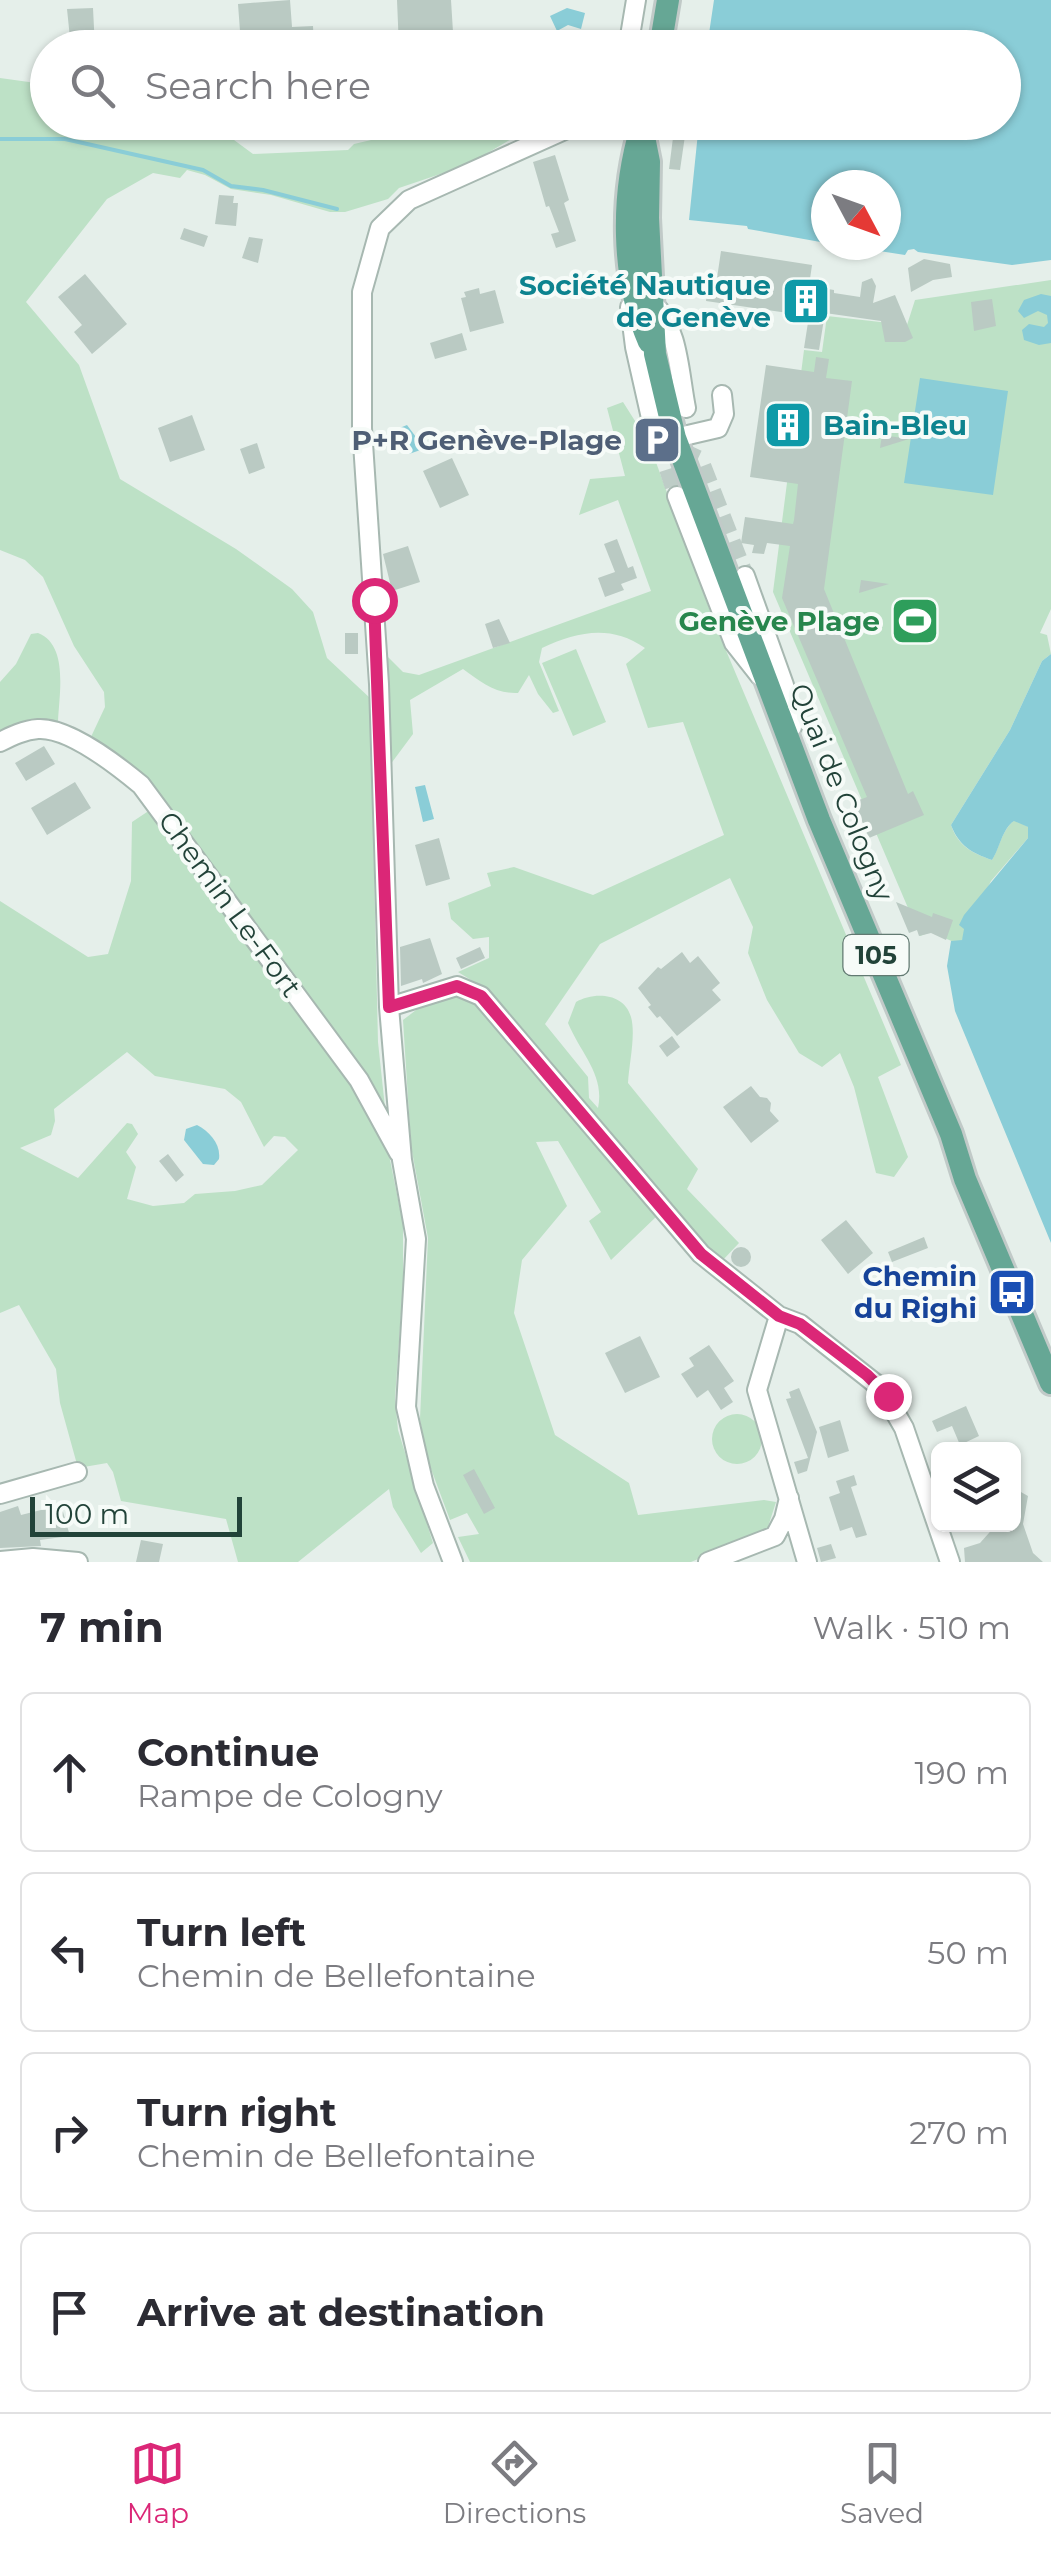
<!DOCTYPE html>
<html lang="en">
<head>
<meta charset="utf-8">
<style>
  :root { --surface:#fff; --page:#f2f2f3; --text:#2b2b33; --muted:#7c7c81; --line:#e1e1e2; --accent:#db2777 }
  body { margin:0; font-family:Montserrat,sans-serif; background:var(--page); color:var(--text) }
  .controls { position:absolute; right:30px; bottom:30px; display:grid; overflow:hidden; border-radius:15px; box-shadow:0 2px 8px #0004 }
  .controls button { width:90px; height:90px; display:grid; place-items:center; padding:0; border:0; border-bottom:2px solid var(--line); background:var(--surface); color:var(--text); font:50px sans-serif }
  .compass { position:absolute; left:811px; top:170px; width:90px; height:90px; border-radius:50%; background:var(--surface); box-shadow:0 2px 8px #0004; rotate:131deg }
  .scale { position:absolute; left:30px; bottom:25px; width:212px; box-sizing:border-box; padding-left:10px; border:5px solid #224339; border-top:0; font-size:28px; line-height:35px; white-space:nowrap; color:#224339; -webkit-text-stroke:8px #f6fbf8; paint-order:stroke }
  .stop { position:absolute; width:30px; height:30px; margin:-22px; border:8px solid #db2777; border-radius:50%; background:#fff }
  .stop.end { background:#db2777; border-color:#fff; box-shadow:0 2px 10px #0008 }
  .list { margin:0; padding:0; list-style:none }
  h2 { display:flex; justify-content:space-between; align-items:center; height:130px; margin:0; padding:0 40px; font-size:42px }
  h2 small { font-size:32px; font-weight:400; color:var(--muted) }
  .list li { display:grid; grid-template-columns:65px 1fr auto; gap:30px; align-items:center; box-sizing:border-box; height:160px; margin:0 20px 20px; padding:0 20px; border:2px solid var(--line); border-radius:15px }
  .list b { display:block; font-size:38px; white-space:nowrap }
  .list p { margin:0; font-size:32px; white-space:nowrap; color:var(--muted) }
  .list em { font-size:32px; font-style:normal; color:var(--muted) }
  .icon { flex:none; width:55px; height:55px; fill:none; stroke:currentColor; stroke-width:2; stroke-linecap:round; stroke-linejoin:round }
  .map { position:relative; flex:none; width:1051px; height:1562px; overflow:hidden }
  .search { position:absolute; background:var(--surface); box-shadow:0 2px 8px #0004; left:30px; right:30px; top:30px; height:110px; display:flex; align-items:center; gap:25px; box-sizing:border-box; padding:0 35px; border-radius:55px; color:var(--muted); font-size:38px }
  .sheet { height:850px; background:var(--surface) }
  nav { display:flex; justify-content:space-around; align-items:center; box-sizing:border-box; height:140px; border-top:2px solid var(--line); background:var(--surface); font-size:28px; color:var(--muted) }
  nav a { display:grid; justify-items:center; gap:5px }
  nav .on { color:var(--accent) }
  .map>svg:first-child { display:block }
  .green { fill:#bde1c6; fill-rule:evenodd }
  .water { fill:#8acdd7 }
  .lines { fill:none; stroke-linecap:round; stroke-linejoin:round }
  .stream { stroke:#8acdd7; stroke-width:4 }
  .building { fill:#bacac3 }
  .minor-tunnel { stroke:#becdc7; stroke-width:18; stroke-dasharray:18 9; stroke-linecap:butt }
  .minor-casing { stroke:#a7b8b1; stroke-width:22 }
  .major-casing { stroke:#c1cac8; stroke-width:28 }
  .minor { stroke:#fff; stroke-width:18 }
  .major { stroke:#66a795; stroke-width:22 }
  .route { stroke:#db2777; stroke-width:12 }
  .labels { text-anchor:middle; stroke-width:8; stroke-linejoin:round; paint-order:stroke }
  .shield { fill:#f6fbf8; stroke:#627a72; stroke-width:2.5 }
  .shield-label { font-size:25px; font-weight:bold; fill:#224339 }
  .culture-label { font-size:28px; font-weight:bold; fill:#0d838f; stroke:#f6fbf8; text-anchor:end }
  .service-label { font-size:28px; font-weight:bold; fill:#4e5e75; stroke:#f6fbf8; text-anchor:end }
  .leisure-label { font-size:28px; font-weight:bold; fill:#27864d; stroke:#f6fbf8; text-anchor:end }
  .street-label { font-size:28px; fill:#224339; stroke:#f6fbf8 }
  .transit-label { font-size:28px; font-weight:bold; fill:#164399; stroke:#f6fbf8; text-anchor:end }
</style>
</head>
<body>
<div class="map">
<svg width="1051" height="1562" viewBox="0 0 1051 1562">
  <rect width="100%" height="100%" fill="#e5efea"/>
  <!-- green -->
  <path class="green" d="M0 78 36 83 37 98 47 96 48 122 211 123 253 154 348 150 354 144 444 123H523L525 131 467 165 399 188 388 199 345 212H330L271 195 231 189 205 175 187 170 180 178 153 173 107 199 26 302 79 365 120 479 236 549 292 589 313 612 327 658 370 698 378 1042 386 1117 331 1030 161 796 141 773 90 739 105 707 104 692 74 646 43 577 25 560 0 550Z
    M1051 280V609L1040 633 1047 635 1051 654 1042 661 1010 730 951 825C958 846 972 853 992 860 1000 847 1002 829 1015 820L1028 827V838L991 881 962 940 956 943 931 932 920 936 773 592 804 350 822 352 827 316 907 325 915 300Z
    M623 402 649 443 714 622 901 1065 878 1077 908 1157 894 1177 876 1173 854 1087 840 1053 822 1067 799 1053 767 1000 748 953 753 927 730 878 600 944 545 1024 588 1077 589 1098 598 1108C605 1075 581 1054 568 1023L576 1002C593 992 624 992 631 1017 636 1035 629 1064 628 1083L698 1169 687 1189 739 1243 722 1261 696 1239 484 988 458 972 489 958V937L473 939 451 919 448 903 491 886 487 873 514 867 593 895 724 835 683 722 648 728 626 664 645 648C610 624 577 632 542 648L539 662 559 711 553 713 538 694 529 675 518 693C495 694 481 682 463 669L410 700 413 734 390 765 386 655 403 672 419 675 651 591 618 500 579 515 590 479 625 476 607 408Z
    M38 633C69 645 59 695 58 722L32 719 0 731V682L16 664 31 634Z
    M576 649 606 722 573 736 542 663Z
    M150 810 354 1087 387 1145 403 1224V1285L395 1398 398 1430 433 1543 421 1553 393 1507 389 1489 298 1562H238L226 1519 121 1501 113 1472 107 1463 78 1468 60 1403 56 1369 19 1305 0 1313V901L88 957 108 954 131 881 132 822ZM127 1052 155 1076 225 1089 241 1102 264 1147 274 1136 285 1137 298 1150 262 1185 235 1191 195 1194 184 1203 153 1206 127 1199 136 1167 126 1152 138 1134 132 1124 127 1123 78 1178 20 1148 51 1135 55 1121 54 1109Z
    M453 995C476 999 486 1011 498 1030L582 1125 657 1216 611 1260 589 1221 601 1212 558 1141 536 1142 567 1206 522 1260 514 1313 555 1435 629 1483 638 1515 764 1500 776 1502 767 1530 691 1562H470L458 1537 479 1534 467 1513 450 1520 427 1458 420 1419 428 1238 411 1146 403 1020 420 1007Z
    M712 1439a25 25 0 1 1 50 0a25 25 0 1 1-50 0Z"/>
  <!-- water -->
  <path class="water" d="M714 0H1051V260L1012 265 918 252 914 249 908 250 905 255 841 245H886V185H826V243L748 229 747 226 689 220 699 123 1004 122V48L707 47Z
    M567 8 585 13 581 29 568 25 557 31 550 16Z
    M1041 294 1051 296V343L1039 345 1024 340 1022 330 1029 324 1044 327 1048 323 1047 315 1038 311 1024 318 1018 311 1024 300Z
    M920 378 1008 391 993 495 904 483Z
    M407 425 416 437 425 438 429 447 409 454 397 429Z
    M1051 654V1243L955 1011 947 966 951 941 962 940 964 929 959 925 964 915 1028 838V827L1014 821C1002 829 1000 848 992 860 972 853 959 846 951 825L1010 730 1042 661Z
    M425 785 434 819 423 822 415 787Z
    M197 1125C210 1132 221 1144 219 1159L214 1165 203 1164 184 1140 186 1129Z"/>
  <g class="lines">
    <!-- stream -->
    <path class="stream" d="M0 139H65L203 170 231 186 263 190 337 209"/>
  </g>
  <!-- building -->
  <path class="building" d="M290 0 292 27 313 26 314 48H258V37L248 38V31H240L238 4Z
    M397 0H451L454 48H399Z
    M93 8 95 48H71L67 9Z
    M263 122H331V131L264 136Z
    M675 122H687L680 170 669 169Z
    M555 155 569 200 564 203 576 241 556 248 551 234 559 232 549 206 546 207 533 162Z
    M219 195 234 196 233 203H238L236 226 215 224Z
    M184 228 208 236 204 247 180 239Z
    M249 237 263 239 258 263 242 258Z
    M721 251 812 265 809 286 834 290V293L860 297 862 282 872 278 876 286 873 303 895 295 913 338 905 342H885L881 321 825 313 819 350 804 348 809 316 706 301 708 284 716 285Z
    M924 259 950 264 952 277 933 280 911 292 908 268Z
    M85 274 127 324 92 354 74 332 82 325 58 297Z
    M479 288 480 294 495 290 504 323 470 332 461 298 466 297 464 292Z
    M992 299 996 326 974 331 971 302Z
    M462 333 467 350 435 359 430 343Z
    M816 357 829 359 826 378 852 381 824 589 908 794 913 791 924 815 869 838 854 802 867 797 782 598 790 546 767 543 764 554 752 553 754 545 741 543 745 517 793 524 794 520 798 484 750 477 766 365 814 372Z
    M192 415 205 450 170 462 158 428Z
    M882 435 909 439 880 448Z
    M257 443 265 468 249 474 240 449Z
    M452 458 469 495 440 508 423 471Z
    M617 539 628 568 633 566 637 578 621 584 624 590 605 597 598 578 615 572 604 544Z
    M408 546 420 582 392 591 383 554Z
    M861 580 889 584 859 593Z
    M499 619 510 643 493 648 485 624Z
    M345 633H358V654H345Z
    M44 746 55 764 26 781 15 763Z
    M75 782 91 808 47 835 31 808Z
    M439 838 450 879 426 886 415 845Z
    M896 902 932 917 933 913 953 920 946 940 931 933 919 936 917 930 909 933Z
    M430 938 442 974 423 983 422 979 401 986 400 947Z
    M480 947 485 958 461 969 456 958Z
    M682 952 690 963 698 956 720 983 712 990 721 1000 677 1036 660 1016 657 1018 648 1007 651 1005 638 988 658 967 661 969Z
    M672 1036 680 1047 667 1057 659 1046Z
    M751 1086 760 1097 767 1098 771 1103 770 1111 779 1121 751 1143 723 1107Z
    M168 1154 184 1175 176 1182 159 1161Z
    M846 1220 873 1253 848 1274 821 1240Z
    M924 1237 928 1248 892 1262 888 1252Z
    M731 1257a10 10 0 1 1 20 0a10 10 0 1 1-20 0Z
    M640 1336 660 1377 625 1393 605 1353Z
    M709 1345 734 1381 724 1388 733 1402 721 1410 708 1390 697 1398 681 1374 694 1366 689 1358Z
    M799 1388 817 1432 807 1471 798 1474 794 1462 808 1458 786 1399 791 1398 789 1392Z
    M966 1406 979 1436 960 1445 952 1426 937 1432 932 1421Z
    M840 1420 849 1451 828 1458 819 1427Z
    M474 1469 495 1508 484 1514 463 1475Z
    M854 1475 857 1485 851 1487 867 1535 856 1538 852 1527 840 1531 829 1497 840 1493 836 1481Z
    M1014 1488 1028 1496 1023 1524 1033 1553 1043 1562H965L964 1548 980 1543 997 1524H1014Z
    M61 1505 70 1536 40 1540 41 1546 0 1548V1512L18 1506 21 1515Z
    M141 1540 163 1544 159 1562H136Z
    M831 1544 836 1558 821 1562 817 1548Z"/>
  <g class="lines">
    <!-- minor-tunnel -->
    <path class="minor-tunnel" d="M651 418 677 496
      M657 440 700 460 745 576"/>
    <!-- minor casing -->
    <g class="minor-casing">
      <path id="minor" d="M628 48 636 0
        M653 303C679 329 679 373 686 408
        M630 307 635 347 651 418
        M675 438 718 428 724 414 722 395
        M677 496 734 643 760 676
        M745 576 784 685 792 727
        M0 742C12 736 24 730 38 729 69 727 118 766 141 785L359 1080 399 1153
        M389 1007 457 986 481 996 701 1254 779 1316 800 1324 881 1388 904 1428 950 1562
        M779 1316 757 1390 807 1562
        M0 1494 77 1472
        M0 1561 33 1558 78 1562
        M453 1562 424 1486 406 1407 416 1239 402 1160 389 1007 379 684 362 428V292L380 228 409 200 569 128 642 127
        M708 1562 775 1536 784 1519 789 1498"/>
    </g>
    <!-- major casing -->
    <g class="major-casing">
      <path id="major" d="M660 48 668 0
        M642 127 649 162 648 218 655 354 675 438 819 820 951 1134 965 1179 1051 1383
        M641 128C621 195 621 277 649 342"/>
    </g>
    <!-- minor -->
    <use href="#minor" class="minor"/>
    <!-- major -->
    <use href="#major" class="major"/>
  </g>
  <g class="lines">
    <!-- route -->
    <path class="route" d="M374 600 389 1007 457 986 481 996 701 1254 779 1316 800 1324 867 1375 888 1396"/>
  </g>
  <!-- icons -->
  <defs>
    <g id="building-square" transform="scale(2.5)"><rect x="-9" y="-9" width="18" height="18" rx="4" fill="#0f9aa8" stroke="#f6fbf8"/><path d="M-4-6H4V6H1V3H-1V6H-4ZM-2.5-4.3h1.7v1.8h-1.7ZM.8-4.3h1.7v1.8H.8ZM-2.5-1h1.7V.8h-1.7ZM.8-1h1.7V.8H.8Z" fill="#fff"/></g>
    <g id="parking-square" transform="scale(2.5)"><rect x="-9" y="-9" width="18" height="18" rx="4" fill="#5c6f8a" stroke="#f6fbf8"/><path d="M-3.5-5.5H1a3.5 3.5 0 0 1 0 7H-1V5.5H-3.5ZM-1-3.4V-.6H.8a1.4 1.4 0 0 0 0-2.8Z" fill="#fff"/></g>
    <g id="stadium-square" transform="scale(2.5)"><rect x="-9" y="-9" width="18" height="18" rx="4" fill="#2e9e5b" stroke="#f6fbf8"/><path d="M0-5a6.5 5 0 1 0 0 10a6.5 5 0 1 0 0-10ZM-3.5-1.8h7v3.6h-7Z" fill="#fff"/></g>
    <g id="bus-square" transform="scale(2.5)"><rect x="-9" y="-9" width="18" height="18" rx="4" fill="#1a4fb4" stroke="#f6fbf8"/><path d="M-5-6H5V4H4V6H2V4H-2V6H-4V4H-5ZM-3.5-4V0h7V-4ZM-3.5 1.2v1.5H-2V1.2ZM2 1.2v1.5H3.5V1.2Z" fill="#fff"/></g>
  </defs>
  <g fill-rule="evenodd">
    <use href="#building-square" x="806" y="301"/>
    <use href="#building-square" x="788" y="425"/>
    <use href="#parking-square" x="657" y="440"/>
    <use href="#stadium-square" x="915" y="621"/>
    <use href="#bus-square" x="1012" y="1292"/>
  </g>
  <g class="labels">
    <!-- shield labels -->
    <rect class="shield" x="843.5" y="935" width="65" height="40" rx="8"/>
    <g class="shield-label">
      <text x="876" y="964">105</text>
    </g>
    <!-- culture labels -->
    <g class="culture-label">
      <text x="771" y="295">Société Nautique<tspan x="771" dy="32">de Genève</tspan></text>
      <text x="823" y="435" text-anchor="start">Bain-Bleu</text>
    </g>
    <!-- service labels -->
    <g class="service-label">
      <text x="622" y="450">P+R Genève-Plage</text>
    </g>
    <!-- leisure labels -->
    <g class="leisure-label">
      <text x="880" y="631">Genève Plage</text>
    </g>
    <!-- street labels -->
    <g class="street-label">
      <text transform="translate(842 792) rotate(68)" y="10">Quai de Cologny</text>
      <text transform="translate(230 904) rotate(54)" y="10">Chemin Le-Fort</text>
    </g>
    <!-- transit labels -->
    <g class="transit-label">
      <text x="977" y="1286">Chemin<tspan x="977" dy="32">du Righi</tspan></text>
    </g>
  </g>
</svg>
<div class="controls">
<button><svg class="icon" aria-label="layers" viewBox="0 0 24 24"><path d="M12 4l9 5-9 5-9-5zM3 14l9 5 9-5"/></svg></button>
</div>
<svg class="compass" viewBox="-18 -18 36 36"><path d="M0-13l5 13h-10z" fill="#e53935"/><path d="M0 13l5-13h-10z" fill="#7c7c81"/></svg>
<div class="scale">100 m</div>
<div class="stop" style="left:374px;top:600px"></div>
<div class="stop end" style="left:888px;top:1396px"></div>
<div class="search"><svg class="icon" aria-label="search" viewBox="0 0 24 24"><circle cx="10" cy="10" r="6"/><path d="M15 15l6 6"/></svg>Search here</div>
</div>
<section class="sheet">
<h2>7 min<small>Walk · 510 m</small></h2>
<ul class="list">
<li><svg class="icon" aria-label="ahead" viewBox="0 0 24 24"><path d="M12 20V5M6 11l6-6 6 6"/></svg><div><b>Continue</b><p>Rampe de Cologny</p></div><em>190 m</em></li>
<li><svg class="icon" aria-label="left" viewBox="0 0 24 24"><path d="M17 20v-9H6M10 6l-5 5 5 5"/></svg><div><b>Turn left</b><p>Chemin de Bellefontaine</p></div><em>50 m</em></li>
<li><svg class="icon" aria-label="right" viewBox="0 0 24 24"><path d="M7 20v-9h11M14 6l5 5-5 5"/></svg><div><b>Turn right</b><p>Chemin de Bellefontaine</p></div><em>270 m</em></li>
<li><svg class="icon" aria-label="arrive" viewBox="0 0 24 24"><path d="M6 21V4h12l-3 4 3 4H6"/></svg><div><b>Arrive at destination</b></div></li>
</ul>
</section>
<nav>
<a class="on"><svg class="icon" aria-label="map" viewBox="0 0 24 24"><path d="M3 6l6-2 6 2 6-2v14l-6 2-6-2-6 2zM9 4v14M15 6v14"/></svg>Map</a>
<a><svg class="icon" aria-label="directions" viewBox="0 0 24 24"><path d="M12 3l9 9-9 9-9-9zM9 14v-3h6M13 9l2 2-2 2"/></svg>Directions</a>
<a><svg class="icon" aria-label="saved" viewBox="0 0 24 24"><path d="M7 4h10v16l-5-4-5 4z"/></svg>Saved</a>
</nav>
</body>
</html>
